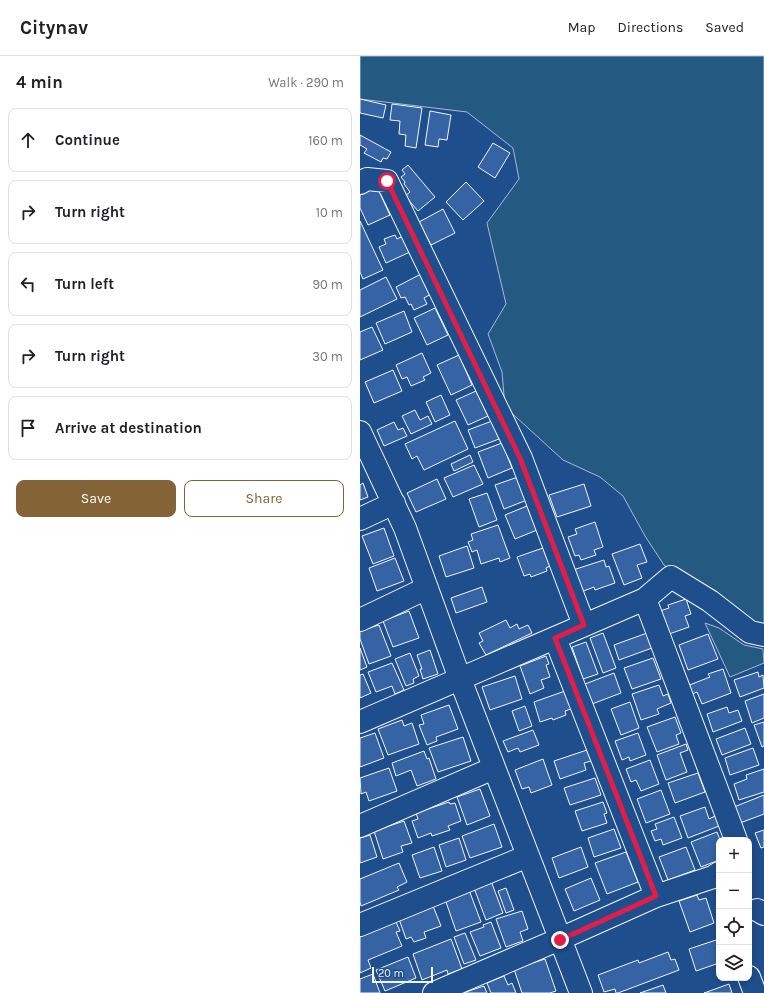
<!DOCTYPE html>
<html lang="en">
<head>
<meta charset="utf-8">
<style>
  :root { --surface:#fff; --page:#f2f2f2; --text:#202124; --muted:#757577; --line:#e0e0e0; --accent:#846436 }
  body { margin:0; font-family:Karla,sans-serif; background:var(--page); color:var(--text) }
  .controls { position:absolute; right:12px; bottom:12px; display:grid; overflow:hidden; border-radius:8px; box-shadow:0 2px 6px #0003 }
  .controls button { width:36px; height:36px; display:grid; place-items:center; padding:0; border:0; border-bottom:1px solid var(--line); background:var(--surface); color:var(--text); font:20px sans-serif }
  .scale { position:absolute; left:12px; bottom:10px; width:61px; box-sizing:border-box; padding-left:4px; border:2px solid #f2f6ff; border-top:0; font-size:11px; line-height:14px; white-space:nowrap; color:#f2f6ff; -webkit-text-stroke:3px #1f4e8c; paint-order:stroke }
  .stop { position:absolute; width:12px; height:12px; margin:-9px; border:3px solid #e11d48; border-radius:50%; background:#fff }
  .stop.end { background:#e11d48; border-color:#fff; box-shadow:0 1px 4px #0008 }
  .list { margin:0; padding:0; list-style:none }
  h2 { display:flex; justify-content:space-between; align-items:center; height:52px; margin:0; padding:0 16px; font-size:17px }
  h2 small { font-size:13px; font-weight:400; color:var(--muted) }
  .list li { display:grid; grid-template-columns:26px 1fr auto; gap:12px; align-items:center; box-sizing:border-box; height:64px; margin:0 8px 8px; padding:0 8px; border:1px solid var(--line); border-radius:8px }
  .list b { display:block; font-size:15px; white-space:nowrap }
  .list em { font-size:13px; font-style:normal; color:var(--muted) }
  .actions { display:flex; gap:8px; padding:12px 16px }
  .actions a { flex:1; padding:9px 0; border:1px solid var(--accent); border-radius:8px; text-align:center; font-size:14px; color:var(--accent) }
  .actions .main { background:var(--accent); color:#fff }
  .icon { flex:none; width:22px; height:22px; fill:none; stroke:currentColor; stroke-width:2; stroke-linecap:round; stroke-linejoin:round }
  .map { position:relative; flex:none; width:404px; height:937px; overflow:hidden }
  header { display:flex; align-items:center; gap:24px; box-sizing:border-box; height:56px; padding:0 20px; background:var(--surface); border-bottom:1px solid var(--line) }
  header strong { font-size:19px }
  nav { display:flex; gap:22px; margin-inline-start:auto; font-size:14px }
  main { display:flex }
  aside { flex:1; background:var(--surface) }
  .map>svg:first-child { display:block }
  .green { fill:#245a82; stroke:#a8bbd7 }
  .building { fill:#3563a3; stroke:#f2f6ff }
  .lines { fill:none; stroke-linecap:round; stroke-linejoin:round }
  .minor-casing { stroke:#f2f6ff; stroke-width:24 }
  .minor { stroke:#1f4e8c; stroke-width:22 }
  .route { stroke:#e11d48; stroke-width:5 }
</style>
</head>
<body>
<header>
<strong>Citynav</strong>
<nav><a>Map</a><a>Directions</a><a>Saved</a></nav>
</header>
<main>
<aside>
<h2>4 min<small>Walk · 290 m</small></h2>
<ul class="list">
<li><svg class="icon" aria-label="ahead" viewBox="0 0 24 24"><path d="M12 20V5M6 11l6-6 6 6"/></svg><div><b>Continue</b></div><em>160 m</em></li>
<li><svg class="icon" aria-label="right" viewBox="0 0 24 24"><path d="M7 20v-9h11M14 6l5 5-5 5"/></svg><div><b>Turn right</b></div><em>10 m</em></li>
<li><svg class="icon" aria-label="left" viewBox="0 0 24 24"><path d="M17 20v-9H6M10 6l-5 5 5 5"/></svg><div><b>Turn left</b></div><em>90 m</em></li>
<li><svg class="icon" aria-label="right" viewBox="0 0 24 24"><path d="M7 20v-9h11M14 6l5 5-5 5"/></svg><div><b>Turn right</b></div><em>30 m</em></li>
<li><svg class="icon" aria-label="arrive" viewBox="0 0 24 24"><path d="M6 21V4h12l-3 4 3 4H6"/></svg><div><b>Arrive at destination</b></div></li>
</ul>
<div class="actions"><a class="main">Save</a><a>Share</a></div>
</aside>
<div class="map">
<svg width="404" height="937" viewBox="0 0 404 937">
  <rect width="100%" height="100%" fill="#1f4e8c"/>
  <!-- green -->
  <path class="green" d="M0 0H404V569H384L329 529 304 509 285 480 263 440 240 421 203 404 145 351 142 316 128 278 146 248 127 167 159 123 153 92 107 56 0 43Z
    M345 567 359 572 384 589 403 593 404 607 370 621Z"/>
  <!-- building -->
  <path class="building" d="M0 43 26 49 23 62 0 57Z
    M32 48 62 52 56 92 45 90 46 79 39 78 40 65 30 64Z
    M70 55 91 59 87 84 79 83 78 91 65 89Z
    M0 79 31 96 27 103 23 102 21 106 4 97 7 93 0 89Z
    M133 87 150 97 135 122 118 111Z
    M48 109 75 141 58 155 45 140 50 136 44 128 45 126 41 121 45 118 42 114Z
    M106 126 124 145 103 164 86 146Z
    M17 131 30 159 8 169 0 152V139Z
    M83 153 95 177 71 189 59 166Z
    M0 165 23 214 3 223 0 216Z
    M35 179 37 183 43 180 50 196 26 207 19 191 26 188 24 183Z
    M61 218 71 238 64 242 67 248 54 254 51 248 49 249 45 241 41 242 36 231Z
    M26 221 37 243 0 261V234Z
    M75 252 88 279 67 289 54 262Z
    M44 255 52 276 25 288 16 267Z
    M12 271 23 294 0 304V276Z
    M62 297 71 317 63 321 65 324 51 330 47 321 42 323 36 309Z
    M99 299 112 329 91 339 77 309Z
    M33 314 42 335 14 347 5 326Z
    M116 335 128 360 108 369 96 344Z
    M81 339 90 359 75 366 66 346Z
    M55 354 60 364 68 360 72 368 51 378 42 360Z
    M95 365 108 393 64 414 57 400 52 403 45 388Z
    M132 365 139 383 115 392 108 374Z
    M34 366 38 374 43 372 47 380 24 390 17 374Z
    M142 387 152 412 128 422 118 396Z
    M110 399 113 406 94 415 91 408Z
    M114 409 123 428 93 441 84 422Z
    M158 421 167 444 144 453 135 429Z
    M77 423 86 443 56 456 47 437Z
    M3 427 8 441 0 444V429Z
    M224 428 231 450 197 461 189 439Z
    M127 437 137 464 119 471 109 443Z
    M167 450 177 474 155 483 145 459Z
    M235 466 243 491 234 494 236 499 221 504 219 499 215 500 208 481 217 478 215 473Z
    M138 469 150 502 140 506 139 502 121 508 117 494 112 496 108 486 113 484 111 478Z
    M24 472 34 500 13 508 2 480Z
    M280 488 287 506 277 509 282 522 264 529 252 498Z
    M107 490 114 512 86 521 79 500Z
    M183 492 190 510 186 512 187 515 171 521 170 518 164 520 157 501Z
    M35 502 44 525 17 535 9 512Z
    M244 504 246 511 249 510 255 527 235 534 234 531 221 536 213 514Z
    M122 531 127 546 96 557 91 542Z
    M326 543 331 558 325 560 329 571 309 578 300 555 309 552 308 549Z
    M49 555 59 582 33 591 23 565Z
    M146 564 150 572 157 568 159 573 168 569 172 577 126 599 119 587 123 585 119 577Z
    M19 569 31 600 9 608 0 583V575Z
    M243 577 256 612 243 617 230 582Z
    M287 577 292 592 259 604 254 589Z
    M348 578 358 603 328 614 319 589Z
    M226 586 238 618 223 623 212 591Z
    M0 592 7 611 0 614Z
    M70 594 78 618 63 623 60 613H62L57 599Z
    M50 597 59 620 53 623 54 627 46 630 35 603Z
    M186 600 189 608 186 609 190 621 181 624 184 632 170 638 160 610Z
    M293 602 301 623 272 633 264 612Z
    M32 607 44 634 35 638 32 630 16 636 8 616Z
    M363 613 371 637 342 648 337 636 330 639 327 630 350 621 348 618Z
    M398 616 399 621 403 619 404 632 380 641 374 624Z
    M254 617 261 637 232 648 225 628Z
    M3 618 11 637 0 642V619Z
    M155 620 162 643 130 654 122 631Z
    M299 629 303 640 308 638 311 647 297 653 299 658 281 664 272 638Z
    M205 635 211 653 205 655 206 659 193 664 192 662 180 666 174 646Z
    M404 638V662L392 667 385 645Z
    M270 646 279 672 261 679 251 653Z
    M89 649 98 673 76 681 77 685 67 689 59 669 64 668 61 659Z
    M165 650 172 670 159 675 152 655Z
    M367 651 369 657 378 654 382 665 353 676 347 658Z
    M315 661 321 677 316 679 319 688 297 696 287 671Z
    M42 664 44 670 52 667 59 688 28 699 18 673Z
    M404 666V690L402 691 394 669Z
    M385 672 391 688 362 699 356 683Z
    M173 674 179 689 160 696 158 692 148 696 143 685Z
    M15 677 24 702 0 711V682Z
    M278 677 286 699 270 705 269 701 262 704 255 685Z
    M103 681 111 705 78 716 69 692Z
    M326 688 328 694 320 697 327 716 306 724 297 699Z
    M393 692 399 709 370 719 365 702Z
    M227 694 231 705 224 707 226 714 200 723 194 705Z
    M64 695 67 703 69 702 76 723 57 730 51 714 36 720 32 707Z
    M183 703 192 729 171 737 169 731 162 733 155 714Z
    M290 704 299 728 281 735 276 724 271 726 266 713Z
    M29 712 37 735 9 745 6 736 1 738 0 722Z
    M404 713V736L379 744 374 728 387 723 386 719Z
    M338 717 345 736 315 747 308 727Z
    M235 722 241 739 210 749 204 732Z
    M120 733 130 760 107 769 97 741Z
    M301 734 310 758 286 767 277 743Z
    M404 739V758L380 767 374 751Z
    M89 746 90 748 95 747 101 765 88 770 90 774 72 780 71 777 58 782 52 765 58 763 56 757Z
    M243 746 247 757 244 758 247 767 222 775 215 755Z
    M345 751 349 763 355 760 359 770 328 782 320 760Z
    M314 761 322 782 303 789 301 783 295 785 291 775 297 773 295 768Z
    M44 765 52 787 41 790 43 796 23 803 14 775Z
    M134 768 142 791 110 802 102 780Z
    M254 773 261 792 234 801 228 782Z
    M404 774V791L401 792 395 777Z
    M357 776 360 784H359V792L357 793 359 804 341 811 331 786Z
    M10 779 17 801 0 807V782Z
    M99 782 106 804 86 811 79 789Z
    M74 791 82 815 60 822 52 799Z
    M221 791 228 811 199 822 192 802Z
    M326 791 335 814 308 824 299 801Z
    M266 796 278 826 247 838 235 807Z
    M39 807 47 826 37 831 39 834 1 850 0 846V823Z
    M231 822 240 844 214 855 205 833Z
    M131 825 143 857 126 864 114 832Z
    M146 832 154 854 146 857 138 835Z
    M109 834 121 866 96 875 85 843Z
    M337 839 339 844 346 842 354 867 330 876 319 845Z
    M73 850 81 870 64 876 66 882 54 886 51 881 46 883 39 863Z
    M162 855 168 873 160 876 163 885 146 891 136 863Z
    M36 866 40 875 36 876 42 890 8 904 11 912 0 917V881Z
    M131 866 141 892 120 900 110 876 124 871 123 869Z
    M105 877 116 904 104 908 94 881Z
    M91 883 102 913 88 918 87 914 62 924 53 898Z
    M359 883V907L336 915 329 893Z
    M308 896 311 904 315 903 319 914 258 937H256L255 933 244 936 238 919 278 904 279 907Z
    M48 901 56 922 25 935 16 914Z
    M185 903 196 935 190 937H162L154 913Z
    M13 918 20 937H0V923Z
    M144 920 148 929 152 927 156 937H131L127 927Z
    M369 928 372 937H344Z
    M303 929 306 937H280Z
    M124 930 127 937H103Z"/>
  <g class="lines">
    <!-- minor casing -->
    <g class="minor-casing">
      <path id="minor" d="M0 127 7 123 27 125 161 402 224 569
        M0 376 45 472 100 623 221 937
        M0 463 34 447
        M285 543 376 784
        M0 564 67 532
        M195 582 296 840
        M0 666 285 543 311 521 350 545 390 576 404 579
        M0 770 134 712
        M397 854 404 858
        M0 869 168 800
        M389 921 395 937
        M74 937 200 883 296 840 353 821 359 817"/>
    </g>
    <!-- minor -->
    <use href="#minor" class="minor"/>
  </g>
  <g class="lines">
    <!-- route -->
    <path class="route" d="M27 125 160 402 224 569 195 582 296 840 200 884"/>
  </g>
</svg>
<div class="controls">
<button>+</button>
<button>−</button>
<button><svg class="icon" aria-label="locate" viewBox="0 0 24 24"><circle cx="12" cy="12" r="6"/><path d="M12 2v4M12 18v4M2 12h4M18 12h4"/></svg></button>
<button><svg class="icon" aria-label="layers" viewBox="0 0 24 24"><path d="M12 4l9 5-9 5-9-5zM3 14l9 5 9-5"/></svg></button>
</div>
<div class="scale">20 m</div>
<div class="stop" style="left:27px;top:125px"></div>
<div class="stop end" style="left:200px;top:884px"></div>
</div>
</main>
</body>
</html>
